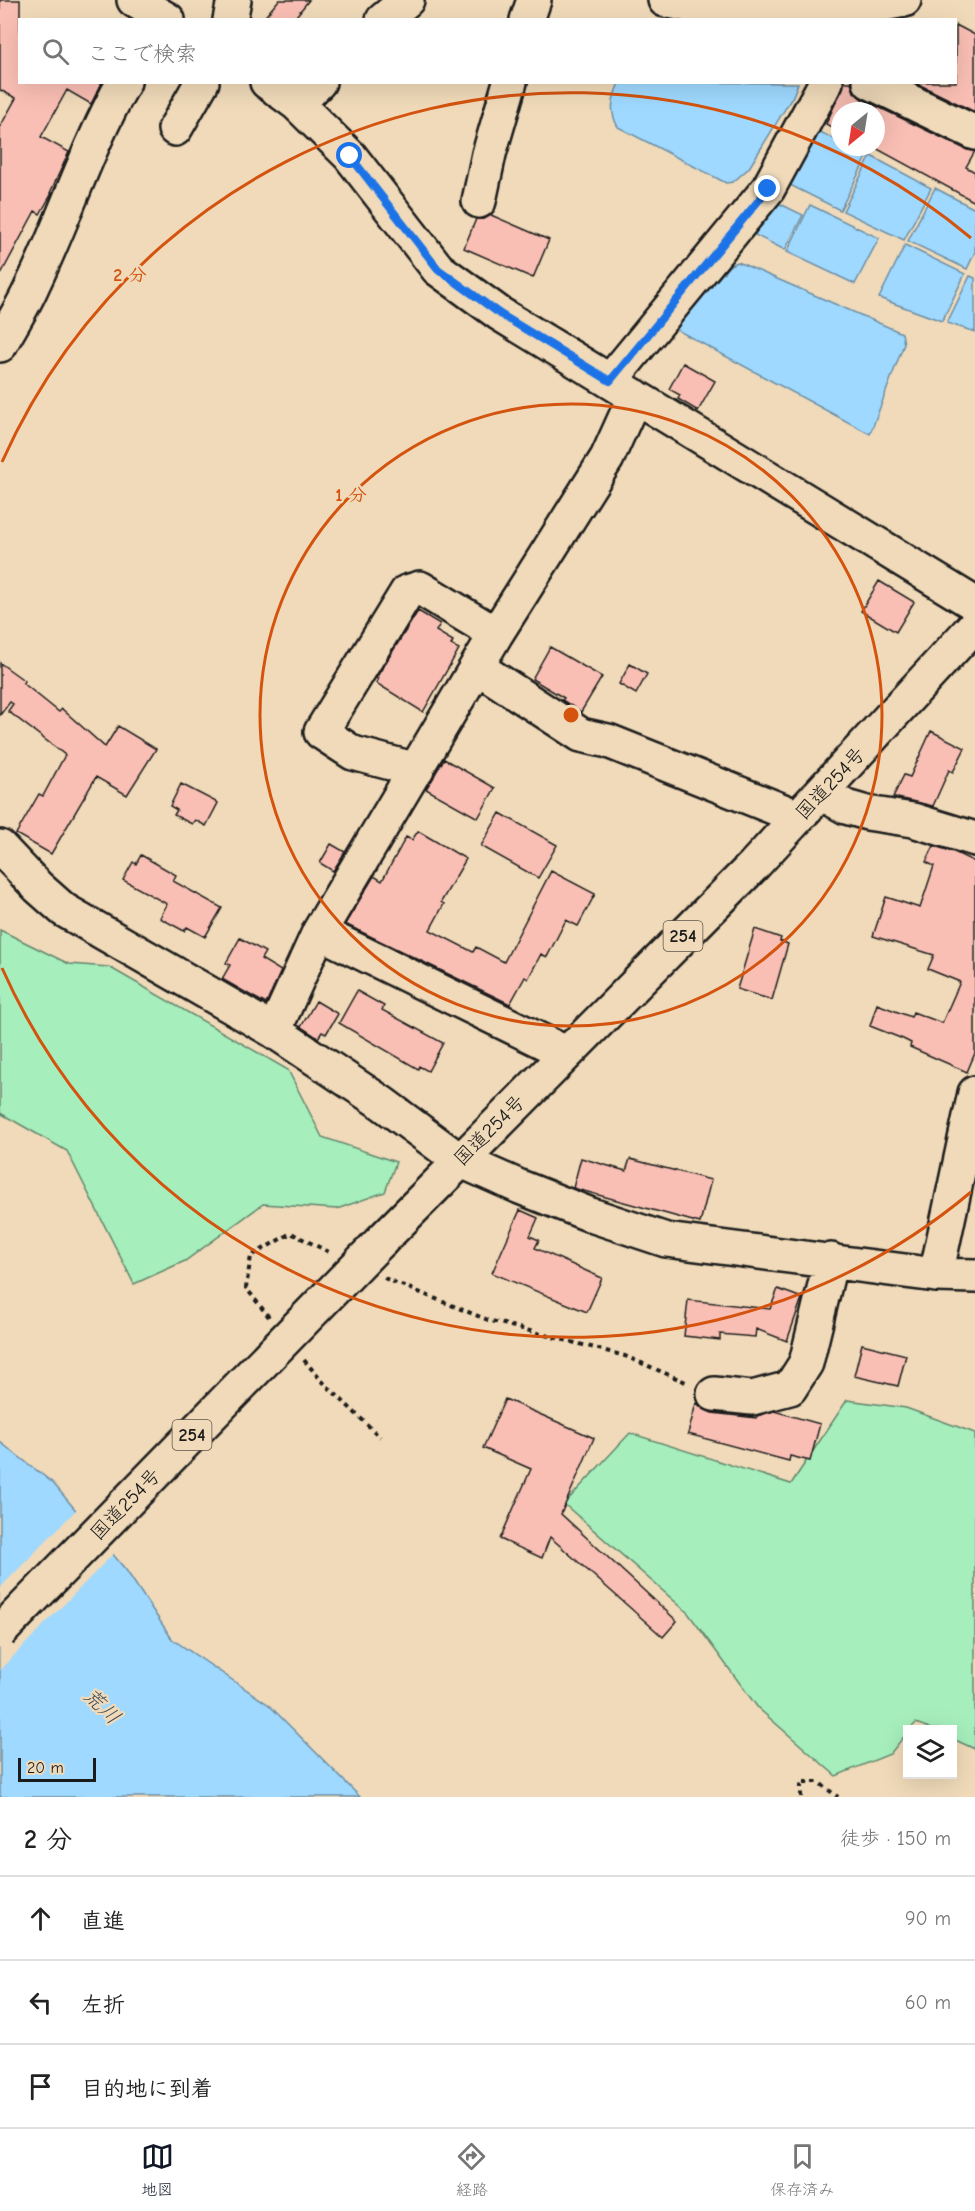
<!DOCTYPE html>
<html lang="ja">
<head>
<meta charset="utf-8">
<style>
  :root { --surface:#fff; --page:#f6f6f6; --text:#222; --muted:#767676; --line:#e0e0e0; --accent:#111827 }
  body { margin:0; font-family:"Comic Neue","Klee One",sans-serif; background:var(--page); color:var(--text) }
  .controls { position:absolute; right:18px; bottom:18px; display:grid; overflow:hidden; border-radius:0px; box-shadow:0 6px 24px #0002 }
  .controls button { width:54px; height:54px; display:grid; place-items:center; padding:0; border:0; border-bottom:2px solid var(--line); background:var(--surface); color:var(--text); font:30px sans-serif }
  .compass { position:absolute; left:831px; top:102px; width:54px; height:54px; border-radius:50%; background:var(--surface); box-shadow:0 6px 24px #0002; rotate:210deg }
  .scale { position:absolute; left:18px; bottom:15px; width:78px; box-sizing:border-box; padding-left:6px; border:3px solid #1c1c1c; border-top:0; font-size:16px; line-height:21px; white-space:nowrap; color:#1c1c1c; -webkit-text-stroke:4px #f0dab9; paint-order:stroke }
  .stop { position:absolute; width:18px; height:18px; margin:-14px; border:4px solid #1a73e8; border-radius:50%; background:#fff }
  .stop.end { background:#1a73e8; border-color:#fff; box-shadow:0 2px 6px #0008 }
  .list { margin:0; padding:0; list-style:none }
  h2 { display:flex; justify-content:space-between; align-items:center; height:78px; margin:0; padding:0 24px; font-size:26px }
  h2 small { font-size:20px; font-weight:400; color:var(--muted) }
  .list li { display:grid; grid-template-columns:39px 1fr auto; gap:18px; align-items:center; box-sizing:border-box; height:84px; padding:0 24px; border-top:2px solid var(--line) }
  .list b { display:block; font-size:22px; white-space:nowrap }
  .list em { font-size:20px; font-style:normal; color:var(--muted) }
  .icon { flex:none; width:33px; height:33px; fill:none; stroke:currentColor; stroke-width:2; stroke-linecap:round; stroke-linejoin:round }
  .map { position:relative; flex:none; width:975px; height:1797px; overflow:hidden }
  .search { position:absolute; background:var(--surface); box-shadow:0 6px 24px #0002; left:18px; right:18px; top:18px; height:66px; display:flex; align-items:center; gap:15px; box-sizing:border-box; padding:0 21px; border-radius:0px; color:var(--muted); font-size:22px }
  .sheet { height:330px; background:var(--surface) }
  nav { display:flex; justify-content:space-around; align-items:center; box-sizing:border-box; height:84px; border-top:2px solid var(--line); background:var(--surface); font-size:16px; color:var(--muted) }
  nav a { display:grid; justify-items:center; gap:3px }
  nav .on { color:var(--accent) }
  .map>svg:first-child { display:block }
  .green { fill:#a6eebc; stroke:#61856c; stroke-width:1.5 }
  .water { fill:#9fd9ff; stroke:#6b8da4; stroke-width:1.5 }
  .pier { fill:#f0dab9 }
  .building { fill:#fabfb4; stroke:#1c1c1c; stroke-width:1.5 }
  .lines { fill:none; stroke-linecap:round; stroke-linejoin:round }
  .minor-casing { stroke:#1c1c1c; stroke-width:38 }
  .highway-casing { stroke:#1c1c1c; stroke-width:38 }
  .path { stroke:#1c1c1c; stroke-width:4; stroke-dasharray:4.5 4.5; stroke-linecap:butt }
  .minor { stroke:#f0dab9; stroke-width:33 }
  .highway { stroke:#f0dab9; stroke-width:33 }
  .highway-bridge-casing { stroke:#1c1c1c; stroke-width:38; stroke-linecap:butt }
  .highway-bridge { stroke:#f0dab9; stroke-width:33 }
  .route { stroke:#1a73e8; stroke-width:8 }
  .ring { fill:none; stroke:#d4530e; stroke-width:3 }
  .labels { text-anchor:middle; stroke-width:4.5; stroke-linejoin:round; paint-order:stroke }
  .shield { fill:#f0dab9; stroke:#5c554b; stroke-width:1.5 }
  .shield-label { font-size:18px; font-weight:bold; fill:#1c1c1c }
  .street-label { font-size:20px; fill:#1c1c1c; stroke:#f0dab9 }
  .water-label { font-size:21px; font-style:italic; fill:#3d4b55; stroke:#f0dab9 }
  .centre { fill:#d4530e; stroke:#f0dab9; stroke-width:3 }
  .ring-label { font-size:18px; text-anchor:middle; font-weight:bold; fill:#d4530e; stroke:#f0dab9; stroke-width:4.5; stroke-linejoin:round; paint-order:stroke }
</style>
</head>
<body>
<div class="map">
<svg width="975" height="1797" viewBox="0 0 975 1797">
  <rect width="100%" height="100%" fill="#f0dab9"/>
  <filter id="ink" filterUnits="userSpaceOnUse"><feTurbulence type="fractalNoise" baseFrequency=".0167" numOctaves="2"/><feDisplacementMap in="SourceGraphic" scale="12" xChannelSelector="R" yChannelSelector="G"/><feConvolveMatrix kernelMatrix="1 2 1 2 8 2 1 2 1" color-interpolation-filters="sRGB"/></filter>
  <g filter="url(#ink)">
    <!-- green -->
    <path class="green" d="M0 930 69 964 109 967 288 1070 322 1137 396 1162 385 1192 337 1209 263 1204 185 1261 134 1284 67 1151 0 1113Z
      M847 1400 906 1408 975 1433V1749L953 1739 952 1730 932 1729 916 1723 910 1729 908 1730 907 1733 890 1754 836 1776 758 1708 688 1613 564 1504 630 1433 791 1484Z"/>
    <!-- water -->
    <path class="water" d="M619 83V82L798 83 793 96 749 168 733 182 726 183 618 127C609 111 612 99 619 83Z
      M810 127 840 142V147H851L868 155 840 210 782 181Z
      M871 156 931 188 904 240 843 211Z
      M935 188 975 209V252L967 269 908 241Z
      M772 200 803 215 785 250 755 235Z
      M810 205 879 238 855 284 787 252Z
      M905 245 965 274 942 321 879 298Z
      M738 262 902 333 904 344 870 434 677 330 680 323 730 265Z
      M970 276 975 278V332L947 323Z
      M0 1442 53 1483 126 1570 172 1639 269 1705 360 1797H0Z"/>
    <!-- pier -->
    <path class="pier" d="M78 1508 115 1552 0 1670V1588Z"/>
    <!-- building -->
    <path class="building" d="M0 0H20V82H102L91 104 67 90 41 137 69 152 50 193H52L40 214 35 211 0 276V127L16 98 0 90Z
      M279 0H309L293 20H262Z
      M956 25 975 35V112L914 82H956Z
      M845 82H851L854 92 862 99 967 150 975 151 966 167 975 172V202L874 147 873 150 868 147H876V111H840V132L826 124Z
      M491 215 549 240 533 278 464 248 476 219H484Z
      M683 363 715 381 698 411 678 399 680 395 669 389Z
      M879 581 914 602 896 632 861 611Z
      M418 611 440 624 436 631 453 641 451 645 459 649 423 712 376 683 378 679 376 678Z
      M550 647 602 677 581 712 562 700 564 698 532 679Z
      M0 663 25 681 23 683 59 712 62 709 105 747 118 726 156 749 127 795 96 777 51 854 16 834 39 794 43 796 65 755 8 711 13 704 10 702 0 715Z
      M630 664 647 674 636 694 619 684Z
      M931 731 965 748 953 772 949 770 933 806 893 797 904 775 910 777Z
      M444 759 495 788 478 818 426 789Z
      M181 784 218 803 206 826 195 820 192 824 174 815 177 810 170 806Z
      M500 813 557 845 538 878 481 846Z
      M418 831 466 859 441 902 444 904 430 930 473 952 476 947 504 962 551 871 595 894 578 926 566 920 547 957 541 954 528 979 525 977 510 1004 345 924 374 876 382 881 406 837 412 840Z
      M331 844 345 852 333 871 320 863Z
      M934 846 954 852 975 862V1053L967 1072 910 1047 911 1043 903 1039 870 1026 877 1004 911 1017 913 1012 942 1023 960 982 928 969 934 955 873 936 886 897 920 908 934 866 926 862Z
      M141 855 176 875 173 881 222 908 205 937 187 927 184 931 160 918 167 904 123 880 133 862 136 864Z
      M755 929 781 938 780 941 788 944 772 1000 737 989Z
      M240 938 265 952 261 959 281 971 266 1004 222 979 230 965 226 963Z
      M357 991 384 1006 382 1010 443 1043 428 1071 419 1066 418 1069 339 1023Z
      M316 1001 338 1014 326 1034 322 1032 318 1038 301 1027Z
      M581 1158 626 1171 630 1159 711 1180 700 1223 573 1188Z
      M520 1210 538 1218 530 1236 539 1240 535 1248 602 1278 587 1312 492 1273Z
      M778 1289 802 1298 787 1341 756 1329 755 1337 720 1334V1340L684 1336 688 1300 770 1309Z
      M862 1344 906 1355 898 1386 854 1376Z
      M505 1399 594 1438 561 1514 677 1621 663 1637 550 1537 542 1558 500 1539 531 1469 483 1448Z
      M696 1403 704 1409 712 1413 756 1418 757 1416 774 1411 820 1424 810 1461 790 1456 789 1461 688 1434Z"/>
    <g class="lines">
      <!-- minor casing -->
      <g class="minor-casing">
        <path id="minor" d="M134 0 168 20
          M665 0 703 8 760 12 862 8 904 0
          M230 20 234 0
          M383 20 407 0
          M527 20 534 0
          M267 82 297 104 350 156 438 269 500 314 975 604
          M870 82 975 133
          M297 104 319 82
          M175 129 202 82
          M479 201 489 154 510 82
          M0 345C11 325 24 305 33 284 65 218 87 147 124 82
          M610 381 768 189 826 82
          M477 667 581 735 608 741 798 817
          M417 770 353 753 321 732 407 592 420 588 496 634
          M821 793 846 807 867 813 913 820 975 839
          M0 847 38 887 64 910 274 1031 382 1103 459 1160 520 1187 591 1215 666 1240 936 1275 975 1276
          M319 932 566 1053
          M274 1031 319 932 496 634 607 458 635 396
          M936 1275 975 1093
          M714 1394 752 1398 790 1388 806 1363 831 1260"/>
      </g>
      <!-- highway casing -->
      <g class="highway-casing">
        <path id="highway" d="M383 1239 754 865 975 625"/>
      </g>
      <!-- path -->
      <path class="path" d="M384 1278 488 1320 625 1356 688 1383
        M269 1317 246 1288 251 1256 291 1233 331 1253
        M304 1360 321 1380 380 1437
        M801 1797V1782H818L838 1797"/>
      <!-- minor -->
      <use href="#minor" class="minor"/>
      <!-- highway -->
      <use href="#highway" class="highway"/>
      <!-- highway-bridge casing -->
      <g class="highway-bridge-casing">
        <path id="highway-bridge" d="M0 1632 383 1239"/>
      </g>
      <!-- highway-bridge -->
      <use href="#highway-bridge" class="highway-bridge"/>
    </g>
  </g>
  <g class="lines" filter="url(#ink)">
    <!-- route -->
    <path class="route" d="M350 156 438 269 500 314 610 381 768 189"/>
  </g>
  <!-- distance rings -->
  <g class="ring">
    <circle cx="571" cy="715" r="311"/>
    <path d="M971 1192A623 623 0 0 1 2 968M2 462A623 623 0 0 1 971 238"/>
  </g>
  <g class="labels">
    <!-- shield labels -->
    <g class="shield">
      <rect x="663.5" y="921" width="39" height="30" rx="4.5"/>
      <rect x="172.5" y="1420" width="39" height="30" rx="4.5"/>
    </g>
    <g class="shield-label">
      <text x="683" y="942">254</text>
      <text x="192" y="1441">254</text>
    </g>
    <!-- street labels -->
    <g class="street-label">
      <text transform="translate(830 783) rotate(-47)" y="7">国道254号</text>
      <text transform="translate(489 1130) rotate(-45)" y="7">国道254号</text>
      <text transform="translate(125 1504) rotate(-46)" y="7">国道254号</text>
    </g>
    <!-- water labels -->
    <g class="water-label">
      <text transform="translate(102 1706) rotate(44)" y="7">荒川</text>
    </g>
  </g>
  <circle cx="571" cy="715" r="9" class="centre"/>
  <g class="ring-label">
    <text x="130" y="281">2 分</text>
    <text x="351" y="501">1 分</text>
  </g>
</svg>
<div class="controls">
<button><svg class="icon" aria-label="layers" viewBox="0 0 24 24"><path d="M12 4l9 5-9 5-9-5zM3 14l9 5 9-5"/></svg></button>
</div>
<svg class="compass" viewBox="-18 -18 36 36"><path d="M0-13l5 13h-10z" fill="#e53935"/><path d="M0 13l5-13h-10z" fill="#767676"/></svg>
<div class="scale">20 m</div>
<div class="stop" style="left:350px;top:156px"></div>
<div class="stop end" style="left:768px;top:189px"></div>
<div class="search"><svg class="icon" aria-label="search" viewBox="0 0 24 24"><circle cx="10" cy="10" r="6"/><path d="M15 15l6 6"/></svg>ここで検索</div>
</div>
<section class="sheet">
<h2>2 分<small>徒歩 · 150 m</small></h2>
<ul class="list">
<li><svg class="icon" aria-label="ahead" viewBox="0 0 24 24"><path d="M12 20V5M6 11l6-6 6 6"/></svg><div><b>直進</b></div><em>90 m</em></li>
<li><svg class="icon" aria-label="left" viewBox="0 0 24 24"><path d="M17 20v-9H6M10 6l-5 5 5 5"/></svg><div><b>左折</b></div><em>60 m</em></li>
<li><svg class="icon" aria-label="arrive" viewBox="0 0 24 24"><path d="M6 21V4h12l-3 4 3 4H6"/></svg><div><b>目的地に到着</b></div></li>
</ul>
</section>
<nav>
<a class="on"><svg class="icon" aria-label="map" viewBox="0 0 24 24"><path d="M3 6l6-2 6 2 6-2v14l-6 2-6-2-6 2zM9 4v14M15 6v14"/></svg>地図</a>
<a><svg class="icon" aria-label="directions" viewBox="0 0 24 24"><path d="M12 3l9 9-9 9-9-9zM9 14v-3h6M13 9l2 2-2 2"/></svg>経路</a>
<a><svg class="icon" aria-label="saved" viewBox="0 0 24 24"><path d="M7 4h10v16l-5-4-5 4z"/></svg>保存済み</a>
</nav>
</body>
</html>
